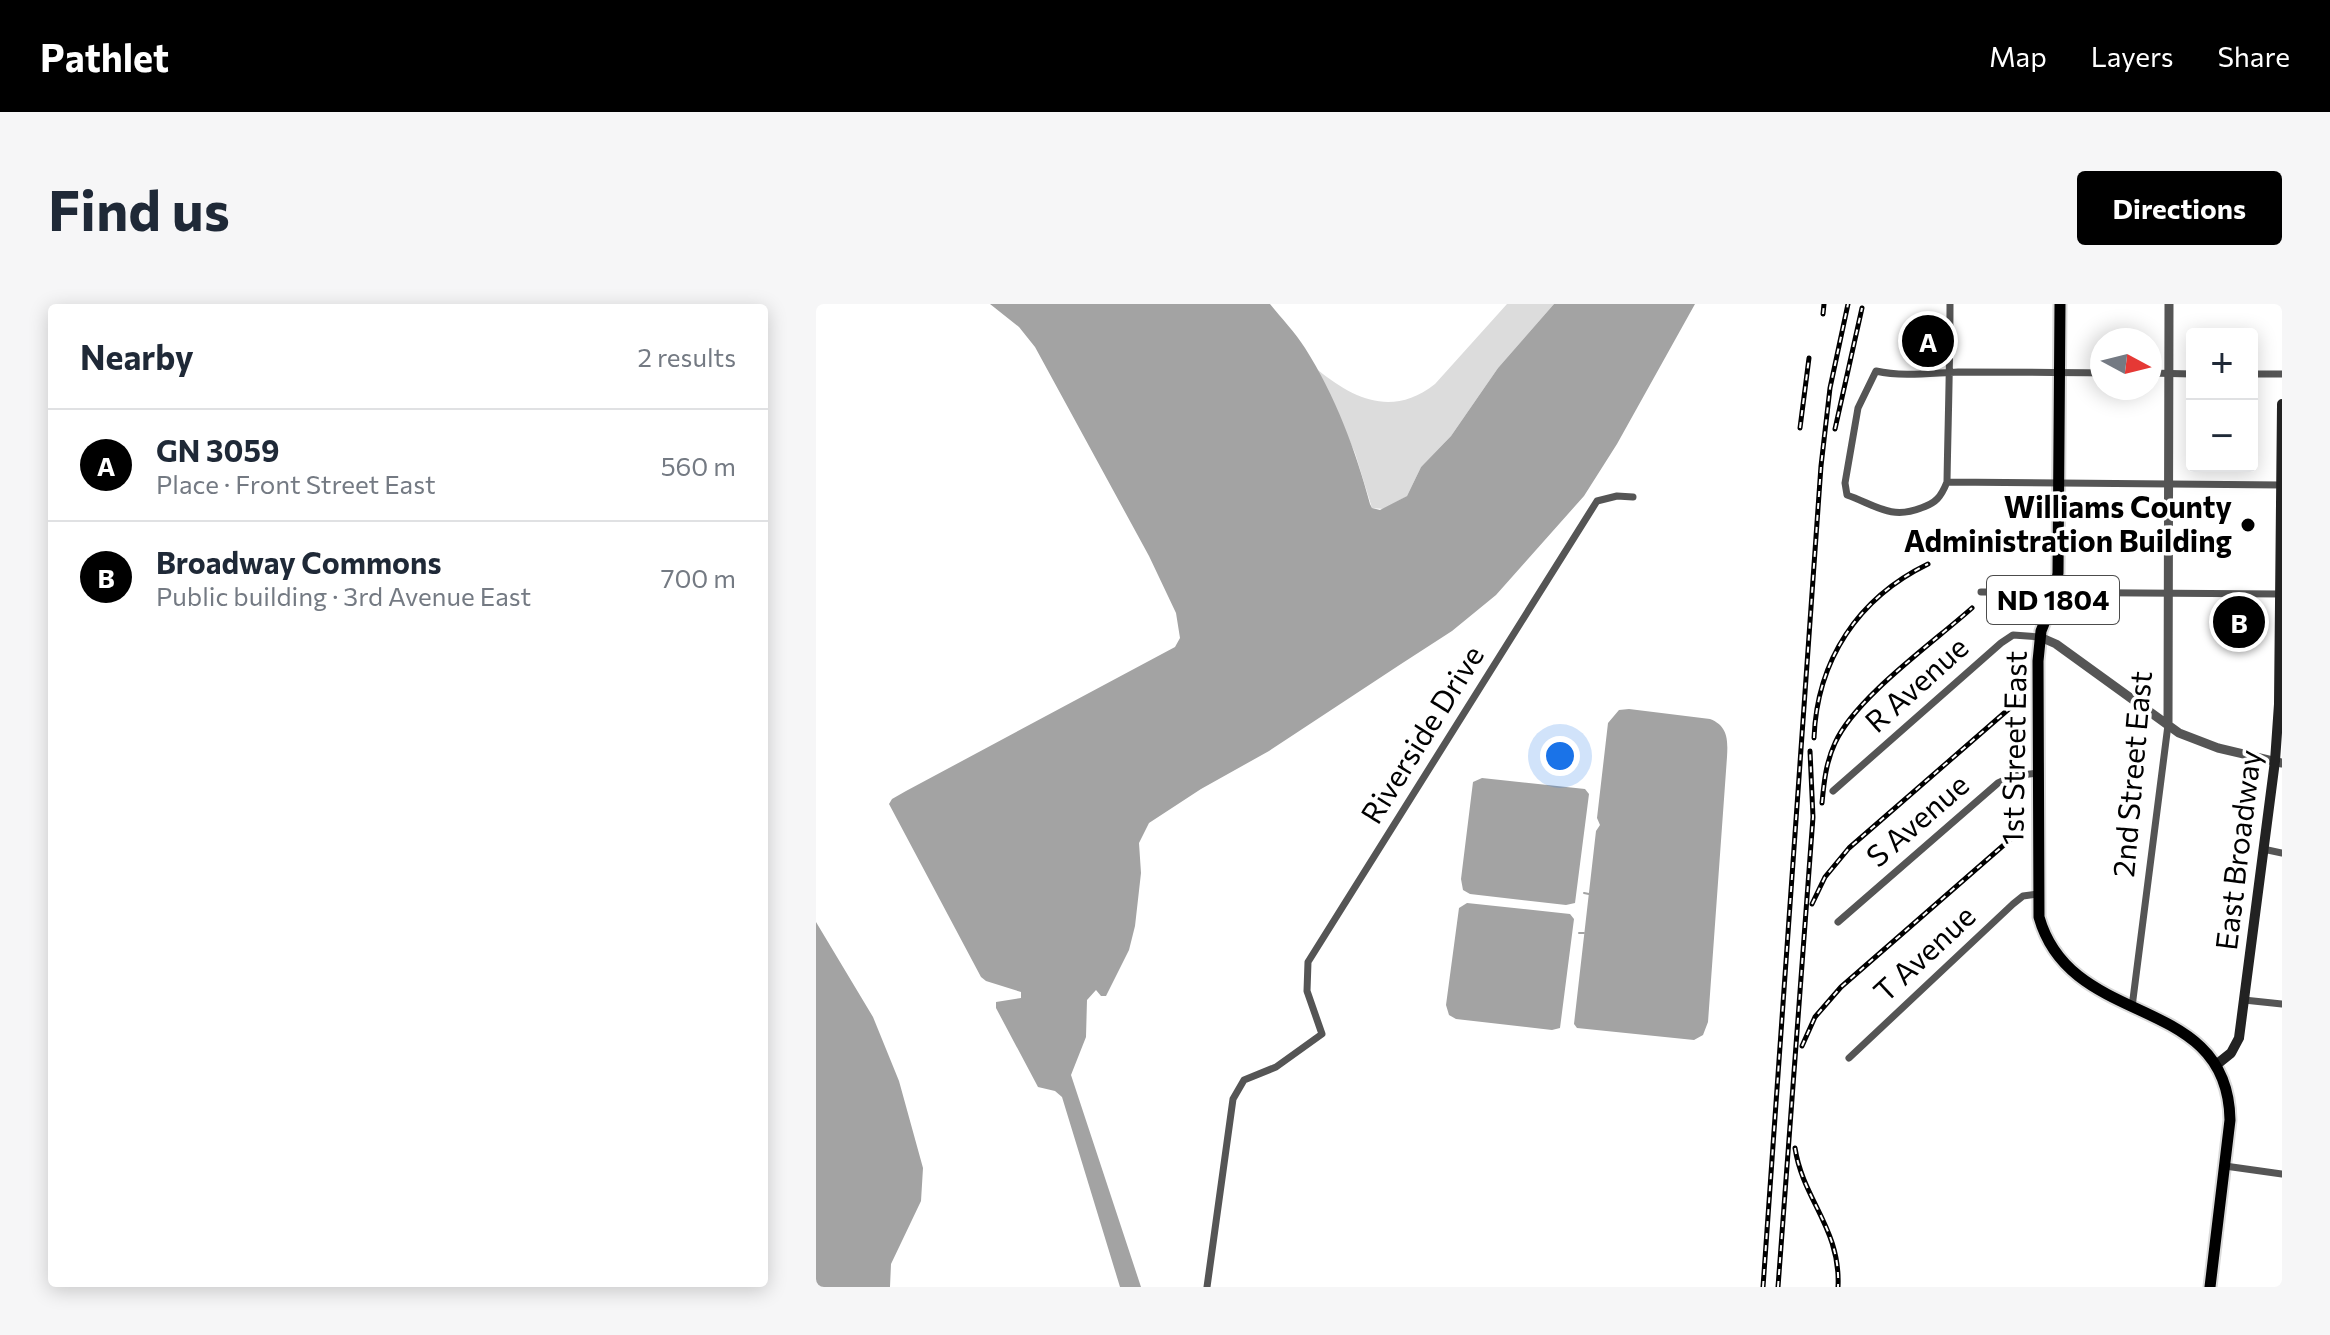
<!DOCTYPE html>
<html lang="en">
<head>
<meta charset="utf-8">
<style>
  :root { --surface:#fff; --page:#f6f6f7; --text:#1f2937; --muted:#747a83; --line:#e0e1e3; --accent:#000 }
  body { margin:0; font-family:Commissioner,sans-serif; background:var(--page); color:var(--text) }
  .controls { position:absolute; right:24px; top:24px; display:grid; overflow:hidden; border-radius:8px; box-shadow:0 4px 20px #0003 }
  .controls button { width:72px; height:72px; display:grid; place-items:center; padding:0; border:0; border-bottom:2px solid var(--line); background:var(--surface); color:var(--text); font:40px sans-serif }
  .compass { position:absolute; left:1274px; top:24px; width:72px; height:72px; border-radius:50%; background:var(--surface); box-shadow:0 4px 20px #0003; rotate:97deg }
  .you { position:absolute; left:744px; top:452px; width:28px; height:28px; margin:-20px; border:6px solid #fff; border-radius:50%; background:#1a73e8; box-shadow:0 0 0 12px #1a73e833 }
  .badge { display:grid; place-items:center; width:52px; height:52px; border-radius:50%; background:var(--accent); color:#fff; font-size:26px; font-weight:700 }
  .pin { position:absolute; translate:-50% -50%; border:4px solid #fff; box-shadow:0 2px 8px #0006 }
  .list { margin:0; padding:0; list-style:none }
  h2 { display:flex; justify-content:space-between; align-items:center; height:104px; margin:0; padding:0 32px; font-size:34px }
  h2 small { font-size:26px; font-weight:400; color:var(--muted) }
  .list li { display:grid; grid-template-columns:52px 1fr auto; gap:24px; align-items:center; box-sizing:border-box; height:112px; padding:0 32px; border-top:2px solid var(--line) }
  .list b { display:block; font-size:30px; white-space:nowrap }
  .list p { margin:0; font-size:26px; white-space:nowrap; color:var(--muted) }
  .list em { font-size:26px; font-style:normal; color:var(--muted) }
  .map { position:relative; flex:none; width:1466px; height:983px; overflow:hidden; border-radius:8px }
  header { display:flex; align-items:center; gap:48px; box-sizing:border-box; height:112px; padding:0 40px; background:var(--accent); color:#fff }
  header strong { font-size:38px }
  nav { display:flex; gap:44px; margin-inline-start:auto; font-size:28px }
  .intro { display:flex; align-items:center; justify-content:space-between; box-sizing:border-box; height:192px; padding:0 48px }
  h1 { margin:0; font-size:56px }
  .button { padding:20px 36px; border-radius:8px; background:var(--accent); color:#fff; font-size:28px; font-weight:700 }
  main { display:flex; gap:48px; padding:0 48px }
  aside { flex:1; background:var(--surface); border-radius:8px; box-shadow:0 4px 20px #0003 }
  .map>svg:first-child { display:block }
  .green { fill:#dcdcdc }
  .water { fill:#a3a3a3 }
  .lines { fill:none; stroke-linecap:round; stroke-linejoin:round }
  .stream { stroke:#a3a3a3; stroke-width:2 }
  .primary-casing { stroke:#dbdbdb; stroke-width:15 }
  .minor { stroke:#555; stroke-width:7 }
  .tertiary { stroke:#555; stroke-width:9 }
  .secondary { stroke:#222; stroke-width:10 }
  .primary { stroke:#000; stroke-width:11 }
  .rail-casing { stroke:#000; stroke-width:5 }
  .rail { stroke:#fff; stroke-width:2; stroke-dasharray:6; stroke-linecap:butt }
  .poi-dot { fill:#000; stroke:#fff; stroke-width:3 }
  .labels { text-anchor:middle; stroke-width:7; stroke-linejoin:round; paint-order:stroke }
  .shield { fill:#fff; stroke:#4c4c4c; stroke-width:2 }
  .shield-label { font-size:28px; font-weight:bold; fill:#000 }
  .poi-label { font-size:30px; font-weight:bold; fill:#000; stroke:#fff; text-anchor:end }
  .street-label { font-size:30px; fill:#000; stroke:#fff }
</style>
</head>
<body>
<header>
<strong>Pathlet</strong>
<nav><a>Map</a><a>Layers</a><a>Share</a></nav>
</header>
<div class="intro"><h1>Find us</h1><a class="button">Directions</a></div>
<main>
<aside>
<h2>Nearby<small>2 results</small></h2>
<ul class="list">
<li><span class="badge">A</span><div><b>GN 3059</b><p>Place · Front Street East</p></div><em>560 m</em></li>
<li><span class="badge">B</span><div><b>Broadway Commons</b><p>Public building · 3rd Avenue East</p></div><em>700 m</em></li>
</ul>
</aside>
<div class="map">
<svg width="1466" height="983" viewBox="0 0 1466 983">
  <rect width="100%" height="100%" fill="#fff"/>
  <!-- green -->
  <path class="green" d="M691 0H738L682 64 635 132 605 163 591 192 568 205 556 204 539 149 502 66C539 96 577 113 619 80Z"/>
  <!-- water -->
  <path class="water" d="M174 0H454C466 15 479 28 489 44 519 91 540 147 554 200L556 204 564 206 591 192 605 163 635 132 682 64 738 0H879L801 140 768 192 680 291 636 327 585 360 453 447 385 485 333 519 323 539 325 569 319 622 313 646 290 692H285L280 686 271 696 270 733 255 771 325 983H304L246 793 239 787 222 783 180 704V698L205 694V688L170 677 165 673 73 500 76 495 90 487 359 343 364 334 360 309 333 252 219 43 203 23Z
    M813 405 894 415C912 422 912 436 911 453L892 718 887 731 878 736 761 724 758 720 780 527 784 521 781 514 792 419 803 406Z
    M666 474 769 485 773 490 759 599 750 601 654 590 647 586 645 575 657 478Z
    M651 599 754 610 758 615 744 724 736 726 640 715 633 711 630 701 643 604Z
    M0 618 57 713 83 777 107 864 105 897 75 960 74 983H0Z"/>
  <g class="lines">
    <!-- stream -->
    <path class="stream" d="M768 589 773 590
      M763 629H768"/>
    <!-- primary casing -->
    <g class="primary-casing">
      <path id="primary" d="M1244 0 1242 269 1238 295 1225 327 1222 357 1223 613C1255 727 1412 687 1414 816L1394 983"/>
    </g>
    <!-- minor -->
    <path class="minor" d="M1134 0C1134 59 1132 119 1131 178 1125 193 1120 199 1105 204 1075 216 1059 201 1031 191L1029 179 1042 104 1060 67C1086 73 1115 69 1142 68 1190 68 1238 68 1286 69
      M1334 69 1376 70
      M1436 70H1466
      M1131 178 1466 181
      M1165 288 1464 290
      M1017 487 1185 339 1197 331 1224 333
      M1447 545 1466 549
      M1022 618 1182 479 1197 472 1222 469
      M1428 696 1466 700
      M1316 703 1352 421
      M1033 754 1197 600 1207 592 1221 590
      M1409 862 1466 870
      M391 983 417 795 428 776 460 763 506 730 491 687 492 658 781 197 801 192 817 193"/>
    <!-- tertiary -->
    <path class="tertiary" d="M1224 333 1240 340 1363 429 1402 444 1466 459
      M1352 421 1353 0"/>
    <!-- secondary -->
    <path class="secondary" d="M1400 761 1415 749 1423 734 1459 457 1463 400 1466 100"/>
    <!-- primary -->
    <use href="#primary" class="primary"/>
    <!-- rail casing -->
    <g class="rail-casing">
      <path id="rail" d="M1007 10 1008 0
        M984 124 993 54
        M1019 125 1046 4
        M998 434C1001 356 1042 294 1112 260
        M1006 499C1008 478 1010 458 1019 439 1039 394 1118 338 1156 304
        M996 600 1009 573 1033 544 1202 397
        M986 742 999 713 1025 683 1197 533
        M979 844C987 896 1025 925 1022 983
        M947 983 1005 162 1014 84 1032 0
        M962 983 997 513 994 447"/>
    </g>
    <!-- rail -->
    <use href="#rail" class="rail"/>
  </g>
  <!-- markers -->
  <circle class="poi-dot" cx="1432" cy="221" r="8"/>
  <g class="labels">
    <!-- shield labels -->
    <rect class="shield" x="1171" y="272" width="132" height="48" rx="6"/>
    <g class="shield-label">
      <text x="1237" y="306">ND 1804</text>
    </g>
    <!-- poi labels -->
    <g class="poi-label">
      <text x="1416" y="214">Williams County<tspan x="1416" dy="34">Administration Building</tspan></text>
    </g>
    <!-- street labels -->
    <g class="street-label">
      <text transform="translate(1101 381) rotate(-42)" y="10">R Avenue</text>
      <text transform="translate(607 431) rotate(-58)" y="10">Riverside Drive</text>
      <text transform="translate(1199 444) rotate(-89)" y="10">1st Street East</text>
      <text transform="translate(1317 470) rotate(-85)" y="10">2nd Street East</text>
      <text transform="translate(1102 517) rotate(-41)" y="10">S Avenue</text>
      <text transform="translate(1423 546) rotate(-83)" y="10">East Broadway</text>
      <text transform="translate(1109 650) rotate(-43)" y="10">T Avenue</text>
    </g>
  </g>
</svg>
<div class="controls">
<button>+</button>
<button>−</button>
</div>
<svg class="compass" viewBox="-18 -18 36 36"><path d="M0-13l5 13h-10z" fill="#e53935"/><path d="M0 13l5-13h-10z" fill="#747a83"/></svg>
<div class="you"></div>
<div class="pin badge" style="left:1112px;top:37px">A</div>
<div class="pin badge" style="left:1423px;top:318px">B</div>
</div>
</main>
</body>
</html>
